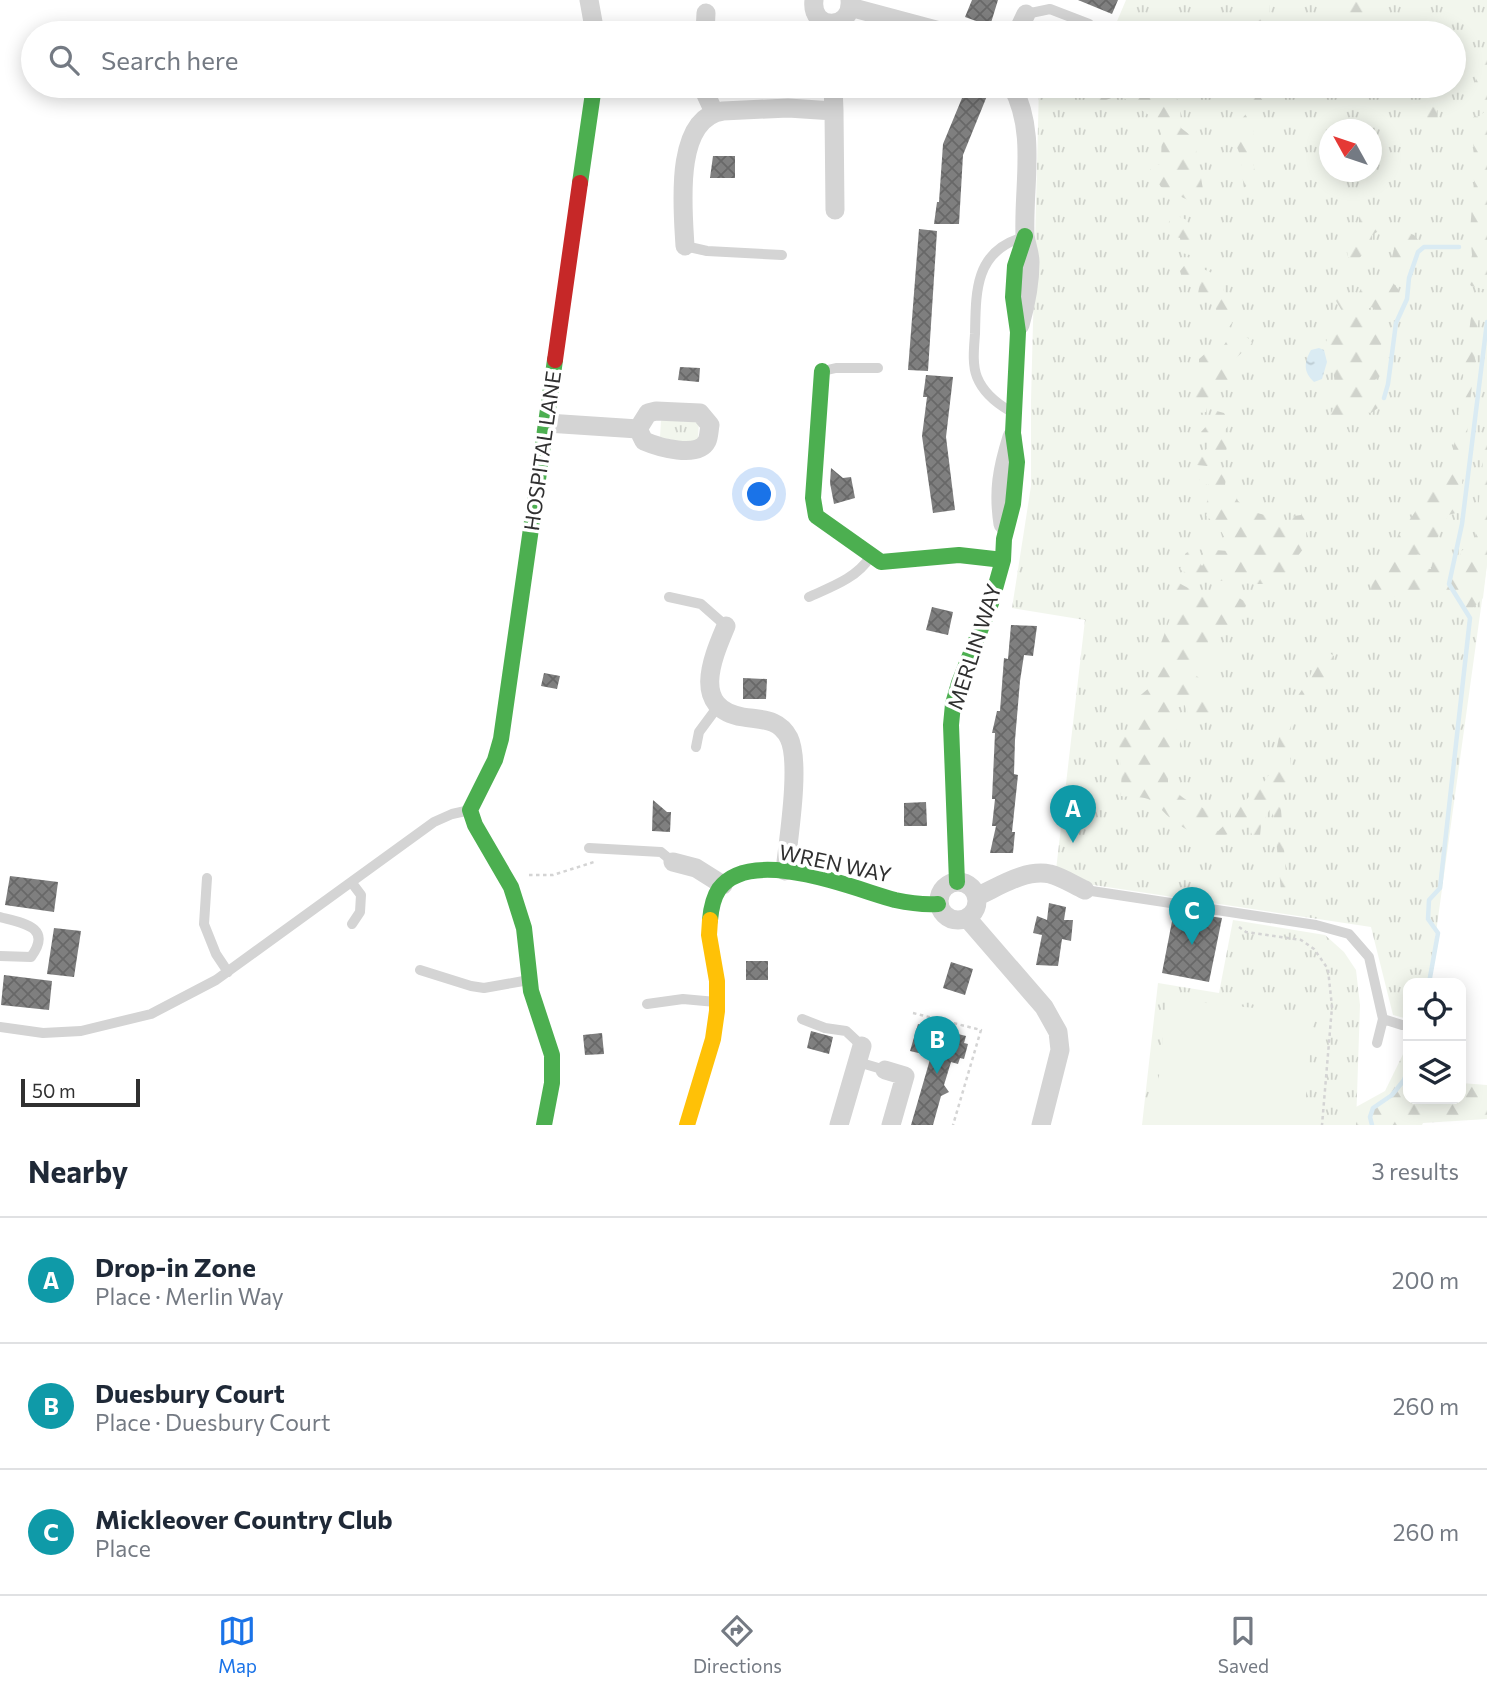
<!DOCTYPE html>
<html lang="en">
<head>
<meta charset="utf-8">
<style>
  :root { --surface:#fff; --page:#f6f6f7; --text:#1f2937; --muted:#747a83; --line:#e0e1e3; --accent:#1a73e8 }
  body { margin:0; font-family:Commissioner,sans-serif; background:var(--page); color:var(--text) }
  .controls { position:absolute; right:21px; bottom:21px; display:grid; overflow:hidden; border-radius:14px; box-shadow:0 4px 18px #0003 }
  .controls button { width:63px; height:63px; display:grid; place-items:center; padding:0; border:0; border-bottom:2px solid var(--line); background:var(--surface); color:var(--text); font:35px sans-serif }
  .compass { position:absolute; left:1319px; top:119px; width:63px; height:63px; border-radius:50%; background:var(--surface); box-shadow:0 4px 18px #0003; rotate:310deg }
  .scale { position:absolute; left:21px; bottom:18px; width:119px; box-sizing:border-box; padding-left:7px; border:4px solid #303030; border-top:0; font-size:19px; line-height:24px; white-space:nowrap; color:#303030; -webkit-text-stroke:5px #fff; paint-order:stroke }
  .you { position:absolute; left:760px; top:495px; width:24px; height:24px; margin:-18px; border:5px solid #fff; border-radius:50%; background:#1a73e8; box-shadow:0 0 0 10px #1a73e833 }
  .badge { display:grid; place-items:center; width:46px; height:46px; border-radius:50%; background:var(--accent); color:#fff; font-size:23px; font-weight:700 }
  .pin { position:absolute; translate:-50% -58px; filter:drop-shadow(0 2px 4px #0008) }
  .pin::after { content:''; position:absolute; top:37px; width:24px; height:21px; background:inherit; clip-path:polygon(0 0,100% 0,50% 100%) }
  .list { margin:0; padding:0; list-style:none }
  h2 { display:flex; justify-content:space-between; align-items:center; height:91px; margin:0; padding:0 28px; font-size:30px }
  h2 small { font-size:23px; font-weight:400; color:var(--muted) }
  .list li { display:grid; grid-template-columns:46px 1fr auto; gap:21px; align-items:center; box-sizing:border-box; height:126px; padding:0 28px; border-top:2px solid var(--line) }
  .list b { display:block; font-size:26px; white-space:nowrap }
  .list p { margin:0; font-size:23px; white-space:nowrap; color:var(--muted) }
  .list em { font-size:23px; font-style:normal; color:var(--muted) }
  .icon { flex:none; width:38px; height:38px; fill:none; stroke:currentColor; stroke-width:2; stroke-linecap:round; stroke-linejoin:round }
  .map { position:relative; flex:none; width:1487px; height:1125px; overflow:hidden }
  .search { position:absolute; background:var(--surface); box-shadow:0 4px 18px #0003; left:21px; right:21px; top:21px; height:77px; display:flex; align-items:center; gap:18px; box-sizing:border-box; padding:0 24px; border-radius:38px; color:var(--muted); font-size:26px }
  .sheet { height:469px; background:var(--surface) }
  nav { display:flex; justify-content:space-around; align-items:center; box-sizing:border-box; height:98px; border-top:2px solid var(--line); background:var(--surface); font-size:19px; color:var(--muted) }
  nav a { display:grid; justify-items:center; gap:4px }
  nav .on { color:var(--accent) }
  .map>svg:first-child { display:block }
  .grass { fill:url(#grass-tufts); fill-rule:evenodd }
  .forest { fill:url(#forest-firs) }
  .pitch { fill:#f2f6ed }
  .water { fill:url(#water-ripples) }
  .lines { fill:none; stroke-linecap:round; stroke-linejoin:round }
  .stream { stroke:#daebf3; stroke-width:4.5 }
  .building { fill:url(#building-cross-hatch) }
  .path { stroke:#d4d4d4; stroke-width:2.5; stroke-dasharray:3.5 3.5; stroke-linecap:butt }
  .lane { stroke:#d4d4d4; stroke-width:10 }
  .street { stroke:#d4d4d4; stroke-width:19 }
  .fast { stroke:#4caf50; stroke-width:16 }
  .slow { stroke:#ffc107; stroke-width:16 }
  .jam { stroke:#c62828; stroke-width:16 }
  .labels { text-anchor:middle; stroke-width:7; stroke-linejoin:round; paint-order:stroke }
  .street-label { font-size:21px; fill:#303030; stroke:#fff }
</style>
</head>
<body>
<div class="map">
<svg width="1487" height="1125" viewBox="0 0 1487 1125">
  <defs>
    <pattern id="grass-tufts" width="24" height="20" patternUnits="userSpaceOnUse" patternTransform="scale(1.75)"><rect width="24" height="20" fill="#f2f6ed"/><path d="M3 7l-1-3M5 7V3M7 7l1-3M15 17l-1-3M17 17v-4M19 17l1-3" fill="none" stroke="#d0d3cc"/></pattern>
    <pattern id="forest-firs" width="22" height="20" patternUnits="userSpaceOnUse" patternTransform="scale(1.75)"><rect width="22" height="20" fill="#f2f6ed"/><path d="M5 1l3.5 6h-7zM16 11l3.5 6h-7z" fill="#d0d3cc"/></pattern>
    <pattern id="water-ripples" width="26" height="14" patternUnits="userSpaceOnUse" patternTransform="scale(1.75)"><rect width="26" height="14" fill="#daebf3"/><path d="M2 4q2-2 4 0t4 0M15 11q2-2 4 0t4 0" fill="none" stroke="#bbcad1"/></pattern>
    <pattern id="building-cross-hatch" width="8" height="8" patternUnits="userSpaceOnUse" patternTransform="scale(1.75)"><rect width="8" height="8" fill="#7f7f7f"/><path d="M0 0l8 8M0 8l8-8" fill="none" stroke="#686868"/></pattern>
  </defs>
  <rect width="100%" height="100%" fill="#fff"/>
  <!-- grass -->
  <path class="grass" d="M1126 0H1487V564L1429 983H1408V1019L1393 1015 1371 927 1087 884 1056 870 1085 620 1012 608 1031 486V401L1039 86H1454V33H1112ZM1330 130H1372V172H1330Z
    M661 420 699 422 698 438 694 445 660 437Z
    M1233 920 1325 935 1344 952 1356 970 1360 1005 1356 1125H1142L1158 983 1219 993Z"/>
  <!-- forest -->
  <path class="forest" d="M1244 0H1270L1269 33H1247L1250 31 1244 19 1253 13V7Z
    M1329 0H1362L1368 16 1363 20 1354 19Z
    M1487 38V290L1471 286 1467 278 1472 255 1470 231 1474 182 1473 117 1480 116 1484 112 1475 103 1476 76Z
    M1096 86H1168L1180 103 1181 128 1194 138 1204 195 1194 203 1161 187 1150 170 1154 165 1161 164 1162 124 1119 95 1101 102 1093 95Z
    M1237 86 1254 87 1266 106 1256 117 1253 137 1261 148 1253 161 1256 178 1244 188C1241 170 1244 156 1233 141L1238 123 1246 114 1242 103 1230 99 1228 90Z
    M1424 86H1440L1436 118 1429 120C1419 110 1422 98 1424 86Z
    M1368 210 1386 217 1382 229 1372 235V246L1356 261 1348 257 1346 246 1359 230V217Z
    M1173 214 1187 220 1191 237 1197 246 1194 256 1182 253 1180 238 1173 236 1168 224Z
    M1399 229 1414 235 1418 240 1413 253 1408 255 1405 273 1391 261 1394 249 1391 234Z
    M1184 266C1199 266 1209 270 1221 279L1232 323 1228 328 1221 332 1215 329C1221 318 1216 307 1209 296L1204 298 1198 294 1200 282 1195 279 1188 280 1182 278 1180 271Z
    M1390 279 1398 289V300L1388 313 1376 311 1372 307 1365 310V317L1369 323 1386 326 1388 336C1382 347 1375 350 1362 350L1360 353 1365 369 1370 370 1381 363 1385 367 1382 374 1375 380 1383 393 1378 408 1371 413 1352 410 1349 417 1343 420 1349 433 1348 435 1339 431 1337 438 1331 425 1330 414C1337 406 1332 398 1329 389L1335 382 1333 371 1331 369 1327 370 1326 355H1331L1334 350 1325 345 1327 339 1324 332 1335 328 1333 319 1340 317 1342 311 1335 299H1346L1349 306H1353L1362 286 1370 283 1380 294 1386 285V280Z
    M1473 302 1480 304 1462 484 1471 485 1470 492 1464 498V514L1456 513 1448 515 1438 537 1424 544 1422 554 1416 555 1414 563 1419 568 1431 569 1432 564 1428 555 1436 549 1446 556 1451 565 1462 562 1460 552 1475 541 1487 421V564L1483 598 1472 609 1464 608 1446 593C1428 599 1388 599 1371 591L1372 574 1415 512 1437 474 1447 464 1459 466 1458 459 1453 453Z
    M1248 338 1252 343 1233 361 1237 370V383L1225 388 1219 385 1211 390 1206 412 1199 413C1182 390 1200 382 1199 359L1207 352 1222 348 1228 339Z
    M1213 410 1224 413 1230 424 1224 431 1228 440 1225 458 1207 466 1197 465 1199 454 1207 449V441L1201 432 1210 422Z
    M1219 472 1223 473 1226 478 1225 485H1231L1238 501 1250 511 1290 522 1294 516 1301 515V510L1306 506 1317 521 1315 530 1306 532 1307 544 1297 557V562L1289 564C1287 568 1285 576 1282 579 1272 591 1217 578 1201 579L1192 577 1180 569 1184 564 1185 554 1190 550 1202 566 1206 560 1199 544 1205 541 1215 550 1228 551 1230 547 1221 531 1206 515 1210 511 1206 505 1211 487 1208 484 1201 487 1199 485 1200 475 1207 473 1213 476Z
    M1177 582 1190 589 1230 592 1247 603 1243 613 1228 628 1213 627 1209 632 1208 643 1214 649V656L1209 662 1197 660 1191 662V671L1199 678 1211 684C1224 718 1196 744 1184 703L1172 707 1171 713 1175 718 1172 728 1177 730 1181 738 1179 748 1172 754 1175 766 1168 776V789H1175C1188 810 1211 798 1213 829L1218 831 1231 819 1230 803 1245 802 1255 788C1275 782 1276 744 1282 725 1290 698 1313 686 1315 656L1325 650 1334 656 1333 673 1336 684 1332 689C1304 686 1292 720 1286 742L1289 745 1292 777 1289 782 1279 784 1287 887 1281 891 1274 817 1270 809 1261 826 1259 846H1251L1252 835 1248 824C1219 844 1196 840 1169 817 1162 811 1157 803 1148 799 1139 796 1130 798 1121 796 1121 786 1122 776 1121 767 1118 744 1116 738 1135 722L1136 699 1149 688 1152 667 1173 611 1171 596Z
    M1408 1044V1099H1461V1083L1487 1085V1119L1423 1123 1422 1125H1356V1107L1385 1091Z"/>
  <!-- pitch -->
  <path class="pitch" d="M1167 999 1314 1014 1303 1125H1154Z"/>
  <!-- water -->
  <path class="water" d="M1319 348 1324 350 1327 362 1322 379 1314 382C1303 372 1304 362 1311 350Z"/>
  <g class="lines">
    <!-- stream -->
    <path class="stream" d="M1384 398 1388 384 1396 323 1407 299 1409 278 1418 252 1424 247H1459
      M1429 983 1438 933 1428 919 1429 900 1440 888 1470 618 1449 584 1462 524 1487 322
      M1372 1125 1370 1117 1373 1108 1392 1095 1404 1080 1408 1069"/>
  </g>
  <!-- building -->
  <path class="building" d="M972 0H998L990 26 965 17Z
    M1078 0H1118L1112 14Z
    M967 86H978L989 91 963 155 959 224H934L937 202H939L943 144Z
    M713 156H735V178H710Z
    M919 229 937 231 928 371 908 370Z
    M680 367 700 368 699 382 678 380Z
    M926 375 953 377 946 437 955 510 933 513 922 436 927 397H923Z
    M831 468 843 478 851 477 855 498 834 504 830 483Z
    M932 607 953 612 948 635 926 630Z
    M1011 625 1037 626 1033 656 1024 655 1020 681 1015 740 1014 774 1018 775 1012 832H1015L1013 853H990L996 826H992L995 799H992L995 733H992L997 711H1000L1004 658 1008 659Z
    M544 673 560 676 557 689 541 686Z
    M743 678 767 679 766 699H743Z
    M653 800 667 812H671L670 832 652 831Z
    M926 802 927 826H904V803Z
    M10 876 58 882 54 912 5 905Z
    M1049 903 1066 907 1064 920H1073L1071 941 1062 939 1058 966 1036 965 1042 935 1033 933 1037 916 1047 920Z
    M1174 911 1222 918 1209 982 1162 973Z
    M54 928 81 931 74 977 47 974Z
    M746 961H768V980H746Z
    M951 962 973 969 965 995 943 988Z
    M4 975 52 981 49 1010 1 1005Z
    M918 1024 966 1036 964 1043 968 1044 964 1059 960 1058 958 1064 951 1062 944 1085 949 1092 941 1096 933 1125H911L931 1056 910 1051Z
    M811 1031 833 1037 829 1054 807 1048Z
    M602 1033 604 1054 585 1055 583 1035Z"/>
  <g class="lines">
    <!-- path -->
    <path class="path" d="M529 875H553L594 862
      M1239 927 1246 932 1301 940 1314 949 1328 969 1332 1007 1322 1125
      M913 1013 981 1030 953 1125"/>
    <!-- lane -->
    <path class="lane" d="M1026 14 1050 9 1089 24
      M685 246 707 251 782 255
      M823 371 836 368H878
      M1010 411C996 403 983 392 977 377 972 364 974 348 975 334 976 295 974 254 1018 239
      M669 597 701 604 726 626
      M809 597C831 587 857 578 870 557
      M696 747 699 732 719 705
      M589 848 661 852 673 862
      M207 878 204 924 216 954 228 972
      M352 883 361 895 360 912 352 924
      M1085 890 1316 925 1349 934 1369 957 1383 1019 1402 1025
      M0 917C23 923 53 927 31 957L0 956
      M420 970 471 986 484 988 529 980
      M647 1004 683 999 716 1002
      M802 1019 825 1028 846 1031 862 1046
      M0 1027 43 1033 81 1031 151 1014 216 980 434 822 452 814 470 810
      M1377 1043 1383 1019
      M858 1062 885 1070"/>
    <!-- street -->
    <path class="street" d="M589 0 595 33
      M814 0C810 31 853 31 850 0
      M850 7 947 33
      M705 33 706 13
      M1017 33 1026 14
      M702 86 714 112
      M1012 86C1037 132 1023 185 1025 235 1026 244 1030 253 1030 262 1030 284 1026 304 1020 325
      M834 111 835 210
      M685 246C683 210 673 118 723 111L788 108 834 111 833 86
      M547 423 638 429 648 413 656 411 700 413 710 425C709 430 709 437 707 441 698 459 658 447 644 441L638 429
      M1003 524C998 491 1002 469 1012 437
      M726 626C713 657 690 708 743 717 761 720 779 718 789 738 801 763 788 841 785 871
      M673 862 696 868 723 885
      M939 901a19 19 0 1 1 38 0a19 19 0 1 1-38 0Z
      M978 896C1000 886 1025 869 1050 874 1062 877 1074 885 1085 890
      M967 918 1044 1007 1058 1032 1060 1050 1041 1125
      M885 1070 905 1076 891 1125
      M839 1125 862 1046"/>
    <!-- fast -->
    <path class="fast" d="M580 183 594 86
      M822 371 813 498 816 516 881 562 959 555 1003 560
      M957 882 951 725 953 704 959 683 991 603 1003 560 1004 539 1013 504 1017 462 1013 433 1018 332 1013 297 1015 266 1025 236
      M710 920C711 909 713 898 719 889 751 845 854 889 895 900 909 903 923 905 938 904
      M544 1125 552 1083V1055L531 991 524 928 511 887 475 825 470 810 495 760 501 739 555 360"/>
    <!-- slow -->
    <path class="slow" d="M687 1125 713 1039 717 1011V981L709 935 710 920"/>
    <!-- jam -->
    <path class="jam" d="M555 360 580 183"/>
  </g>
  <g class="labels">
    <!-- street labels -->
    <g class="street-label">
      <text transform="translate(543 451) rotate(-82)" y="7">HOSPITAL LANE</text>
      <text transform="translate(975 647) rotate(-72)" y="7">MERLIN WAY</text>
      <text transform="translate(835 864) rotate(12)" y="7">WREN WAY</text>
    </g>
  </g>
</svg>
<div class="controls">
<button><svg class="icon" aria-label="locate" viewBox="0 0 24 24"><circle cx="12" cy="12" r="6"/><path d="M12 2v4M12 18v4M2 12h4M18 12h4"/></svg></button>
<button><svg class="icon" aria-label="layers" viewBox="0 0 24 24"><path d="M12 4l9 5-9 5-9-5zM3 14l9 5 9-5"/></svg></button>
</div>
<svg class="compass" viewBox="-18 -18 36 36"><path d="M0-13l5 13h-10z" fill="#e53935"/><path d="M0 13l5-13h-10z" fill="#747a83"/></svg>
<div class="scale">50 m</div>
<div class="you"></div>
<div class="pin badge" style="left:1073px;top:843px;background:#0f9aa8">A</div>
<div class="pin badge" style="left:937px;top:1074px;background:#0f9aa8">B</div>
<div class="pin badge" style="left:1192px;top:945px;background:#0f9aa8">C</div>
<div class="search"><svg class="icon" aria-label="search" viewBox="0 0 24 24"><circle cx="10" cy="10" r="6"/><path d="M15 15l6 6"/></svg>Search here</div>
</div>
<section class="sheet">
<h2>Nearby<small>3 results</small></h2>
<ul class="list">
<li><span class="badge" style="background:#0f9aa8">A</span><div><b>Drop-in Zone</b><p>Place · Merlin Way</p></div><em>200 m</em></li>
<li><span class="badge" style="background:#0f9aa8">B</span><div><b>Duesbury Court</b><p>Place · Duesbury Court</p></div><em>260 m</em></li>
<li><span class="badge" style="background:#0f9aa8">C</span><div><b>Mickleover Country Club</b><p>Place</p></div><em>260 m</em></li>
</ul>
</section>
<nav>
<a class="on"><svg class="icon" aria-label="map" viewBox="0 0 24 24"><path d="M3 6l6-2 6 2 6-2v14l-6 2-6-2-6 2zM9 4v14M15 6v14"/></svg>Map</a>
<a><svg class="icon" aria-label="directions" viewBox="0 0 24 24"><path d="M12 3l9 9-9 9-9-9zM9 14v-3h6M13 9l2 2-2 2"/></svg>Directions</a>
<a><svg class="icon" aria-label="saved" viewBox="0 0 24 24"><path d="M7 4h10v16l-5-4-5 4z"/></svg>Saved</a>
</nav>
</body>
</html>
